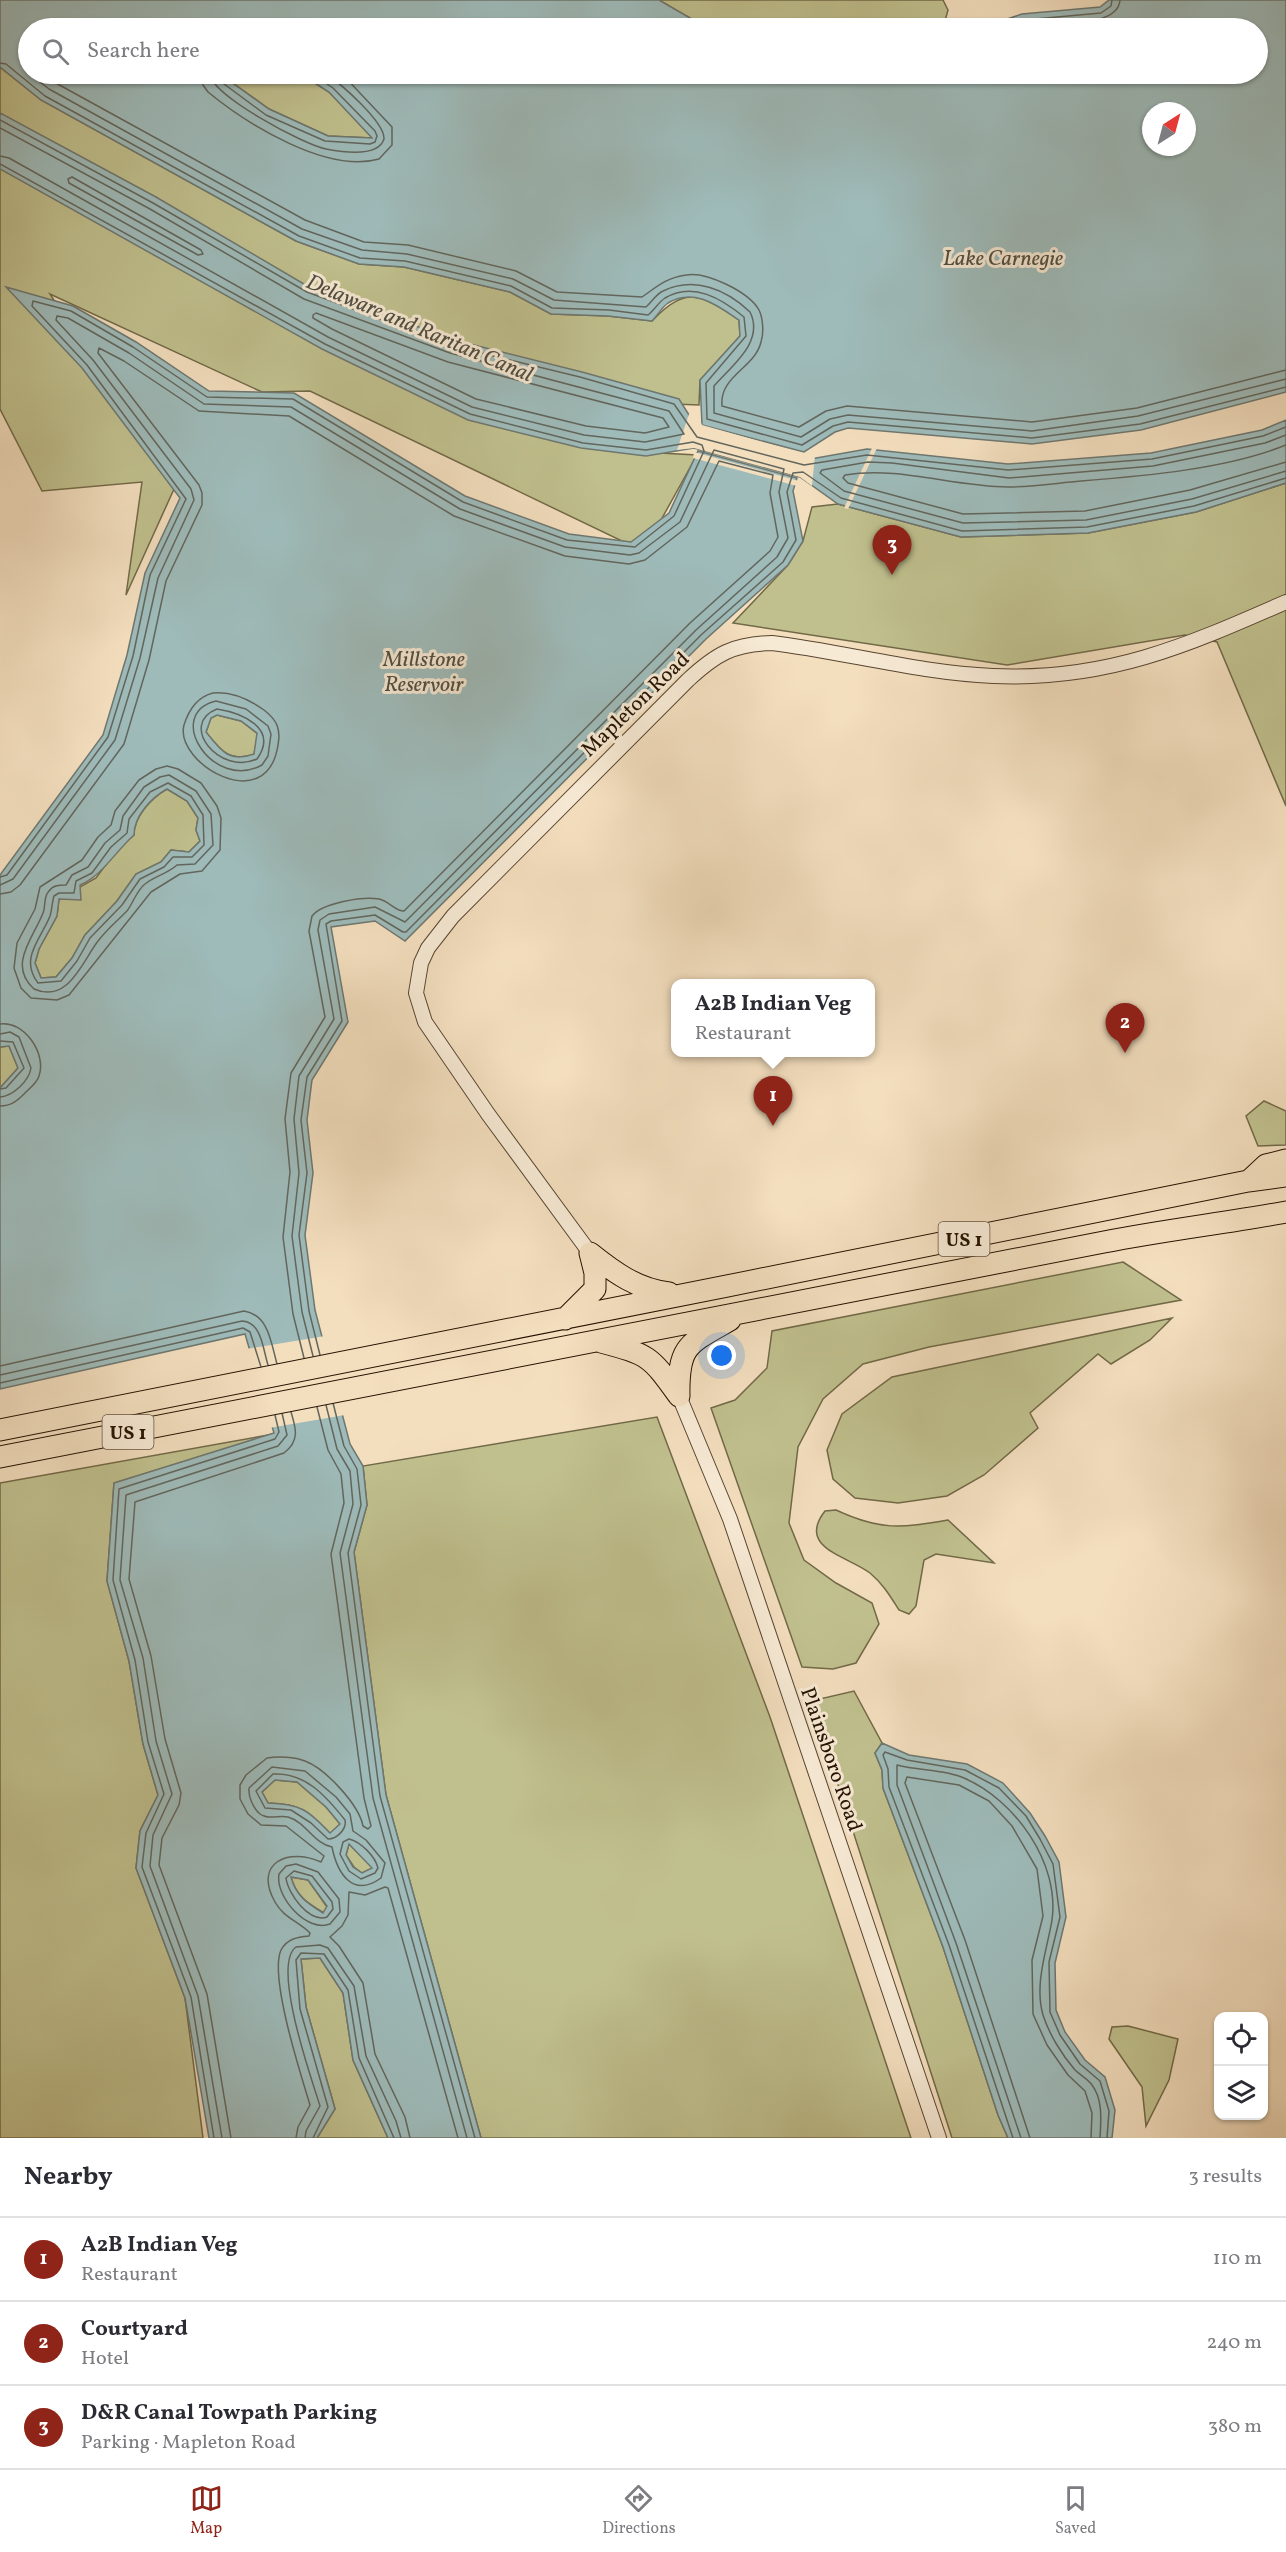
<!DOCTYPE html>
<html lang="en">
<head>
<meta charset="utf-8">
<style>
  :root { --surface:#fff; --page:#f7f7f7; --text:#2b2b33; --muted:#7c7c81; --line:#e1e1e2; --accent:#8f2418 }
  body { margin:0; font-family:Vollkorn,serif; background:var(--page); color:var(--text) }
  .controls { position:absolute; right:18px; bottom:18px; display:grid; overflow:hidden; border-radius:12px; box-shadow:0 2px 4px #0004 }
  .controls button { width:54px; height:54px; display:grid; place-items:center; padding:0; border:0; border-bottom:2px solid var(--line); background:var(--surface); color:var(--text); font:30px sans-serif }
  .compass { position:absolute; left:1142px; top:102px; width:54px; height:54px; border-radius:50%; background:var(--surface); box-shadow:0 2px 4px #0004; rotate:36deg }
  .you { position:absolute; left:722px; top:1356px; width:21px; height:21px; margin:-15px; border:4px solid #fff; border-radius:50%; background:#1a73e8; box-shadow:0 0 0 9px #1a73e833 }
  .badge { display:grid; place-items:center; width:39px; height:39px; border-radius:50%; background:var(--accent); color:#fff; font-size:20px; font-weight:700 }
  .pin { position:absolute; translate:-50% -50px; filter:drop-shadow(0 2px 3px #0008) }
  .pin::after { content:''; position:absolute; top:32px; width:21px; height:18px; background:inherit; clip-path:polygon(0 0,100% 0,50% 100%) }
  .popup { position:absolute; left:671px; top:979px; width:204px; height:78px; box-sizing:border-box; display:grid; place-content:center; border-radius:12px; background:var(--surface); filter:drop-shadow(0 2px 4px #0005); font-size:20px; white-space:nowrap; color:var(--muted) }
  .popup b { font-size:22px; color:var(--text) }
  .popup::after { content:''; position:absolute; left:50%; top:100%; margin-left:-12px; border:12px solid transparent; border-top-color:var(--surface) }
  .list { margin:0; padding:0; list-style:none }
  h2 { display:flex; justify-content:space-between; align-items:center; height:78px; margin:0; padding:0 24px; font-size:26px }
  h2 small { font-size:20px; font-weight:400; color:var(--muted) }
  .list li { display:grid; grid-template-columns:39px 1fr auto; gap:18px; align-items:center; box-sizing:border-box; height:84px; padding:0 24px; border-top:2px solid var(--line) }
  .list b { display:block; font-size:22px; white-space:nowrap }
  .list p { margin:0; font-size:20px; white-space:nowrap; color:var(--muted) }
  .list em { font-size:20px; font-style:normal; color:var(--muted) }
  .icon { flex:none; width:33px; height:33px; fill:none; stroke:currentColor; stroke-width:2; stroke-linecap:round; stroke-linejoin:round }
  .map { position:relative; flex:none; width:1286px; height:2138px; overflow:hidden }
  .search { position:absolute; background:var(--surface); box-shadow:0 2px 4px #0004; left:18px; right:18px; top:18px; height:66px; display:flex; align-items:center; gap:15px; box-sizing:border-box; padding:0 21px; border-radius:33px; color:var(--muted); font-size:22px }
  .sheet { height:330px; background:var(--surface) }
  nav { display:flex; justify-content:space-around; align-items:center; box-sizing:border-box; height:84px; border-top:2px solid var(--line); background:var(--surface); font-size:16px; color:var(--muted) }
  nav a { display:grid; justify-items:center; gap:3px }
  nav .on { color:var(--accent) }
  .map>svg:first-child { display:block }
  .green { fill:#c0c08e; stroke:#726947; stroke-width:1.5 }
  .water { fill:#9ebbba; stroke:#6e7770; stroke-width:1.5; fill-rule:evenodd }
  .pier { fill:#f3debe }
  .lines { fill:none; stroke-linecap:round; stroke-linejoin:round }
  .shore { stroke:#62665d; stroke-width:1.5 }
  .minor-casing { stroke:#584530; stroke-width:16 }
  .trunk-casing { stroke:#251200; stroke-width:23 }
  .minor { stroke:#f7ead5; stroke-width:14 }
  .trunk { stroke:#f3debe; stroke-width:21 }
  .labels { text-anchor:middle; stroke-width:6; stroke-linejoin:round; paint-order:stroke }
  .shield { fill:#f7ead5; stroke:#645340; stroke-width:1.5 }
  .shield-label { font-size:20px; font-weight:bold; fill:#251200 }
  .street-label { font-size:21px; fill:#251200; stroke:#f7ead5 }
  .water-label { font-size:22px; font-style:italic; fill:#4f4d41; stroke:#f7ead5 }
</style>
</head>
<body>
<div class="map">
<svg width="1286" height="2138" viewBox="0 0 1286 2138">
  <rect width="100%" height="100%" fill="#f3debe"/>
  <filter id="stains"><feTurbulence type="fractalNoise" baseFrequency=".00333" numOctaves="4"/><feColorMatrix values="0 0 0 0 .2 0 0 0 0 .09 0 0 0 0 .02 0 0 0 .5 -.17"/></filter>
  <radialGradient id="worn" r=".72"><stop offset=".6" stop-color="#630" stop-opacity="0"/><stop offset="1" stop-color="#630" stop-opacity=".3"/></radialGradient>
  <!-- green -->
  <path class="green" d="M659 0H943L948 10 943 28H707Z
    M0 67 41 100 296 241 359 264 404 267 510 292 551 314 608 316 652 321C687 284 702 295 739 320L740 336 700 380 699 405 674 404 660 453 697 455 651 538 626 543 310 391 262 392 50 294 174 489 126 595 142 482 42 491 0 409Z
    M220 74H301L329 92 373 138 328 136 269 109Z
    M1286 483V806L1217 642 1185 635 1007 665 733 623 788 565 803 541 812 507 838 504 961 537 1088 533 1196 512Z
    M217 715 241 721 258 734 254 755C229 762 221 751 206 732L211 718Z
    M167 789 187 801 198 818 196 830 200 841 189 852 171 850 161 862 136 874 117 901 85 935 72 958 56 977 41 978 35 963 39 949 57 916 59 899 96 878 116 851 134 835C134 817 151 798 167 789Z
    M9 1046 18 1068 0 1088V1047Z
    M1264 1101 1286 1111V1145L1258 1146 1246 1116Z
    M1123 1262 1181 1300 929 1347 863 1364 823 1399 798 1447 789 1523 804 1560 836 1583 872 1603 879 1624 856 1663 833 1669 802 1667 711 1408 735 1400 767 1368 772 1331Z
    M1172 1318 1150 1340 1111 1364 1098 1354 1030 1413 1038 1428 984 1475 947 1496 898 1503 855 1498 833 1479 827 1450 842 1414 892 1377Z
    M657 1417 770 1717 911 2138H481L386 1795 354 1552 367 1505 363 1466Z
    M274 1434 114 1483 107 1581 129 1661 143 1744 158 1795 140 1831 136 1868 185 1998 203 2138H0V1483Z
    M836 1510C881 1531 901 1528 948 1520L994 1563 936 1554 924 1560 916 1606 909 1614 899 1610C890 1596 883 1584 870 1573 848 1556 796 1548 825 1511Z
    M854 1691 882 1743 875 1753 882 1770 883 1788 943 1947 998 2115 1008 2138H952L811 1701Z
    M275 1780 297 1782 326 1807 340 1824 330 1834C308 1810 301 1804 268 1803L262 1792Z
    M349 1844 373 1868 362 1873 354 1867 346 1855Z
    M291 1877 308 1880 327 1907 324 1913C307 1903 296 1896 291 1877Z
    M320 1958 343 1993 353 2060 388 2138H317L335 2109 306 2007 301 1959Z
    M1128 2026 1178 2039 1169 2080 1146 2126 1142 2087 1109 2039 1112 2027Z"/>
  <!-- water -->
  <path class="water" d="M0 0H659L707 28H753H28V74H220L269 109 328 136 372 138 329 92 301 74H1258V28H981L1022 14 1100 7 1109 0H1286V392L1141 430 1032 444 848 428 835 432 804 452 702 425 700 380 740 336 739 320C718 306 694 287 668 303 662 307 657 316 652 321L608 316 551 314 510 292 404 267 359 264 296 241 41 100 0 67ZM1151 111H1187V147H1151Z
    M0 113 156 197 309 287 454 340 582 372 679 399 699 431 805 460 867 449 1008 464 1151 453 1262 430 1286 420V483L1196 512 1088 533 961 537 838 504 800 477 694 448 646 456 581 448 468 420 322 349 0 169Z
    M6 287 73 306 136 342 209 391 294 393 465 496 569 534 631 542 669 513 698 451 797 478 793 491 803 541 788 565 706 639 405 941 375 921 331 927 348 1022 312 1080 307 1120 313 1173 305 1235 315 1310 350 1444 363 1466 367 1505 354 1552 386 1795 481 2138H388L353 2060 343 1993 320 1958 301 1959 306 2007 335 2109 317 2138H209L185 1998 136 1868 140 1831 158 1795 143 1744 129 1661 107 1581 114 1483 274 1433 245 1334 0 1389V1088L18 1068 9 1046 0 1047V875L103 735 127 655 145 573 180 498 82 368ZM217 715 241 721 257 733 254 754C229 763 221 751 206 732L211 718ZM167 789 187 801 198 818 196 830 200 841 189 852 171 850 161 862 136 874 117 901 85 935 72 958 56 977 41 978 35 963 39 949 57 916 59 899 81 900 80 885C103 875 114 853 134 835 134 816 151 798 167 789ZM275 1780 297 1782 326 1807 340 1824 330 1833C308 1810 301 1804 268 1803L262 1792ZM349 1844 372 1868 362 1873 353 1867 346 1855ZM291 1877 308 1880 327 1906 323 1913C307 1903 296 1896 291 1877Z
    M882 1743 909 1755 967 1764 1003 1783 1030 1813 1045 1836 1059 1862 1066 1917 1055 1963 1056 2010 1065 2032 1085 2060 1105 2077 1115 2110 1112 2138H1008L998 2115 943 1947 883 1788 882 1770 875 1753Z"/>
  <!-- pier -->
  <path class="pier" d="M692 413 699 425 698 417 702 425 805 454 809 452 804 455 701 429 805 457 815 455 812 486 800 477 694 448 677 450 689 414Z
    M873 446H878L848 509 844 508Z
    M694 452 799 481 797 486 693 458Z
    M325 1336 345 1415 269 1428 246 1349Z"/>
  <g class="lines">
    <!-- shore -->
    <path class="shore" d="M999 28 1024 20 1101 13 1111 6 1112 0
      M1021 28C1045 20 1118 31 1120 0
      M0 63 6 64 45 96 299 236 360 258 405 261 511 286 552 308 609 310 648 315C654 310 659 302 665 298 693 281 722 299 744 317L746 336 706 383 707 419 802 445 833 426 848 422 1032 438 1140 424 1286 387
      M30 74 49 89 302 229 362 250 407 254 513 279 554 300 646 307C652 302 656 294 663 291 694 276 726 289 750 312 765 342 731 366 714 386V413L801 437 830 419 848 415 1032 431 1138 416 1286 379
      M44 74 54 82 305 220 364 242 408 245 516 271 557 292 642 297C658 286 666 278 686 275 706 271 749 292 759 310 763 318 764 333 761 342 755 368 719 376 722 406L799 427 826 411 847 406 1032 422 1137 408 1286 370
      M201 74 203 85 208 92C247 124 327 174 379 159L392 145V127L342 74
      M210 74C211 95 304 145 326 149 342 152 378 158 384 139 385 122 340 83 326 74
      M217 74 220 81 266 115 325 141 370 144 375 142 377 136 375 131 333 88 312 74
      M0 120 153 203 307 292 453 346 580 377 674 404 697 437 804 465 867 455 1008 470 1152 459 1263 436 1286 427
      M0 128 150 209 304 299 450 353 669 411 684 434 645 442 584 435 472 407 328 337 9 158 0 156
      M0 164 325 344 470 414 583 443 646 450 693 442 702 445 704 451 674 516 635 547 567 540 463 502 293 399 207 397 133 347 71 311 33 301 32 306 87 365 186 499 150 575 133 656 108 737 7 875 0 877
      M72 177 201 250 203 254 198 255 69 183 68 179Z
      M316 313 448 362 663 418 669 427 645 433 586 426 476 399 332 329 313 318V315Z
      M1286 435 1265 443 1153 466 1009 478 892 463 868 462 822 470 820 473 844 491 963 523 1086 520 1192 499 1286 471
      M1286 445C1227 469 1144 476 1081 481 1057 483 1032 487 1008 487 953 487 900 466 845 475L843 478 848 483 963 514 1085 511 1190 490 1286 462
      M213 693C231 691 250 700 264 710 277 720 281 729 278 745 267 818 174 763 184 725 189 709 197 697 213 693Z
      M216 701 246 709 268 726 271 734 268 756 262 765C213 792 163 714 216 701Z
      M217 709C242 713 279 728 257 759 219 776 178 724 217 709Z
      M167 766 178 769 201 783 217 806 221 818 220 850 202 871 180 874 151 892 69 995 57 1000 31 998 21 988 14 968 17 943 35 909 40 887 82 860 98 837 111 825 115 811 139 780 156 769Z
      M169 775 196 791 211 814 213 845 195 864 177 865C167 874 155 876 145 884 137 890 133 903 127 911 117 921 106 930 98 941 82 962 68 1004 34 989 7 965 34 937 43 913 46 906 43 897 49 891 53 885 60 885 66 885L72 875 88 867 105 843 120 830 123 816 144 787 160 777Z
      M168 783 191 796 203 815 204 845 192 857H173L164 867 140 879 122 905 90 938 77 961 61 981 38 983C19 958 41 939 50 916 52 910 52 902 54 896L59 893H74L76 881 92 873 111 847 127 833 129 819 150 792Z
      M0 885 13 879 115 740 140 658 158 578 194 500 191 489 93 360 56 320 57 316 68 318 129 353 204 404 291 407 460 509 565 547 630 555 639 553 680 522 714 450 784 469 779 492 788 538 777 557 696 630 405 922 375 907 329 914 320 920 318 930 334 1019 299 1076 294 1119 299 1173 292 1236 302 1312 313 1356
      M0 894 11 892 20 885 124 744 149 660 166 581 202 505V493L199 485 98 353 99 348 124 361 199 411 289 416 454 516 565 556 629 564 645 560 687 527 719 461 773 475 770 493 778 537 770 551 690 623 404 911C395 911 389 901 379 899 363 896 322 903 312 916L309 931 325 1017 291 1073 285 1119 290 1172 283 1237 293 1314 304 1358
      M0 1024C24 1020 47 1054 39 1076 37 1083 30 1088 24 1094 17 1101 11 1106 0 1106
      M0 1034 10 1032 19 1037 31 1068C29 1081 13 1096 0 1097
      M0 1041 13 1042 24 1068 6 1088 0 1089
      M320 1355 309 1311 299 1235 307 1173 301 1120 307 1077 342 1021 326 924 331 921 375 915 403 932H406L701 635 783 562 796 540 787 492 793 473 803 472 841 498 962 531 1087 527 1194 506 1286 478
      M0 1366 244 1311C269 1315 271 1343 277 1364
      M0 1375 242 1321C262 1322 263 1350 268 1365
      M0 1383 243 1328 250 1332 261 1367
      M333 1403 344 1446 357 1469 361 1505 348 1553 380 1796 475 2138
      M326 1405 337 1449 350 1471 353 1504 340 1553 373 1798 467 2138
      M272 1767 305 1771 336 1797 350 1814 353 1831 366 1840 385 1863 381 1878C352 1899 337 1872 332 1847 314 1844 306 1822 288 1817 279 1815 268 1820 260 1814 253 1808 248 1796 249 1788Z
      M273 1774C305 1772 326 1796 345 1820 347 1829 337 1839 328 1839L311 1823 291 1810 265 1808 256 1791Z
      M349 1839C361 1842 375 1856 378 1868L375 1873 361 1879 349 1871 340 1854 343 1842Z
      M296 1864 318 1872 339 1899 340 1912 330 1924C307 1933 275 1897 279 1874L286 1866Z
      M294 1871 312 1876 332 1902 333 1909 327 1917C309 1923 288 1894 286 1878Z
      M214 2138 191 1997 142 1867 146 1833 164 1794 148 1742 135 1660 113 1580 119 1489 275 1439 279 1432 275 1415
      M222 2138 198 1996 150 1866 153 1835 172 1794 156 1741 143 1658 120 1580 126 1495 278 1446 287 1435 282 1413
      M231 2138 207 1994 159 1865 162 1838 179 1805 181 1793 165 1739 151 1656 129 1579 135 1502 284 1453C300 1441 296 1428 291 1412
      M296 2138 298 2127 310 2105C301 2075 269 1977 281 1950 287 1939 297 1937 309 1936L310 1933C299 1922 283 1917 275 1902 253 1863 288 1847 321 1862L324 1856 286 1826 261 1825 248 1814 240 1799V1785L246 1775 267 1758C278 1756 295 1757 305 1761 326 1769 359 1805 363 1826L368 1829 371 1826 364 1798 331 1554 344 1503 341 1474 328 1450 317 1407
      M305 2138 306 2131 320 2106C312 2080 271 1965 296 1947L320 1945 328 1948 354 1986 366 2056 396 2121 401 2138
      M313 2138 328 2107 300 2009 296 1960 301 1953 324 1954 348 1990 359 2058 394 2138
      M410 2138 405 2117 375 2054 363 1983 339 1946 330 1937 342 1926 348 1915 349 1892 365 1895 385 1887 388 1888 458 2138
      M1013 2138 949 1945 889 1787 888 1769 883 1755 885 1752 907 1760 965 1770 999 1788 1026 1816 1040 1839 1053 1864 1060 1917 1049 1962 1050 2012 1060 2035 1080 2064 1100 2081 1109 2111 1107 2138
      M1021 2138 956 1943 897 1785V1765C919 1771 944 1769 964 1778 1015 1800 1060 1863 1052 1920 1047 1950 1034 1984 1043 2015 1049 2034 1062 2055 1075 2070 1080 2075 1088 2079 1092 2085 1103 2099 1101 2121 1100 2138
      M1030 2138 965 1940 905 1783 907 1777 959 1785 989 1801 1012 1826 1037 1869 1043 1916 1032 1960 1033 2014 1047 2045 1068 2075 1085 2091 1092 2113 1091 2138"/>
    <!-- minor casing -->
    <g class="minor-casing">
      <path id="minor" d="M590 1253 488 1114 425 1022 416 993 421 963 428 948 453 916 688 680C716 654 733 644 772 643 845 652 919 673 993 676 1106 681 1186 646 1286 602
        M679 1396 730 1519 939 2138"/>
    </g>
    <!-- trunk casing -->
    <g class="trunk-casing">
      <path id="trunk" d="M1251 1179 1266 1165 1286 1160
        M590 1253C615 1273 637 1289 669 1293
        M565 1319 595 1289V1273L590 1253
        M601 1342C650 1355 650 1356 679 1396
        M679 1396C678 1345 688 1344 730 1320
        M0 1430C417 1349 832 1265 1248 1181L1286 1176
        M0 1457C368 1384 736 1312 1104 1242 1165 1230 1226 1223 1286 1212"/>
    </g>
    <!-- minor -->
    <use href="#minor" class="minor"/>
    <!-- trunk -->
    <use href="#trunk" class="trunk"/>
  </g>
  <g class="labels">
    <!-- shield labels -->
    <g class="shield">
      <rect x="938.5" y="1222" width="51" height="34" rx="4.5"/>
      <rect x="102.5" y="1415" width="51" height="34" rx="4.5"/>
    </g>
    <g class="shield-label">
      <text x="964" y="1246">US 1</text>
      <text x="128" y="1439">US 1</text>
    </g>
    <!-- street labels -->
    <g class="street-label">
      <text transform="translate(635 704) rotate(-44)" y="7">Mapleton Road</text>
      <text transform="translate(832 1759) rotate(71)" y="7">Plainsboro Road</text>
    </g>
    <!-- water labels -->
    <g class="water-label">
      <text x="1003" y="265">Lake Carnegie</text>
      <text transform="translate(420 327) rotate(23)" y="8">Delaware and Raritan Canal</text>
      <text x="424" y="666">Millstone<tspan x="424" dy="25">Reservoir</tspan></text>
    </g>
  </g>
  <rect width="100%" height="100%" filter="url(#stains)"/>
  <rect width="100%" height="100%" fill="url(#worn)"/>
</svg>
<div class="controls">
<button><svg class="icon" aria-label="locate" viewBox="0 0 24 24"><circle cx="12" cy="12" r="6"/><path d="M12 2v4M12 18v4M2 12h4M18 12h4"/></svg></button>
<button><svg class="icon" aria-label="layers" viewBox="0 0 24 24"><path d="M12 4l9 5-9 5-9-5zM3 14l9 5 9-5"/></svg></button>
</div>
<svg class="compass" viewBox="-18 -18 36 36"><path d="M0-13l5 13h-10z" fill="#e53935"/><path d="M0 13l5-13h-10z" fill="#7c7c81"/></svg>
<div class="you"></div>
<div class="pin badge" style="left:773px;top:1126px">1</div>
<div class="popup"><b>A2B Indian Veg</b>Restaurant</div>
<div class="pin badge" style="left:1125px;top:1053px">2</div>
<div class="pin badge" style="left:892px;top:575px">3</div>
<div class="search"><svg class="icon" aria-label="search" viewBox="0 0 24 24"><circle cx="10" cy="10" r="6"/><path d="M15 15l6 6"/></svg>Search here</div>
</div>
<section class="sheet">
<h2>Nearby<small>3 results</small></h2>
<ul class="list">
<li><span class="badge">1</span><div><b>A2B Indian Veg</b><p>Restaurant</p></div><em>110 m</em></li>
<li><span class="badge">2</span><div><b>Courtyard</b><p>Hotel</p></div><em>240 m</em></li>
<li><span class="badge">3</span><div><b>D&amp;R Canal Towpath Parking</b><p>Parking · Mapleton Road</p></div><em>380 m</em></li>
</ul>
</section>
<nav>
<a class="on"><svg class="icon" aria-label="map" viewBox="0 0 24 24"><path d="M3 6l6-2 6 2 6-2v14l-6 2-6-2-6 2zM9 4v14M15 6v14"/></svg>Map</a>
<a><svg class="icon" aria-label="directions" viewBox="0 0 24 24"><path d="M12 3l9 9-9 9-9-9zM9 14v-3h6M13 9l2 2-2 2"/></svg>Directions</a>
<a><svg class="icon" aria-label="saved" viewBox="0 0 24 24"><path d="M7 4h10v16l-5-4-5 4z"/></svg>Saved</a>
</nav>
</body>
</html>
